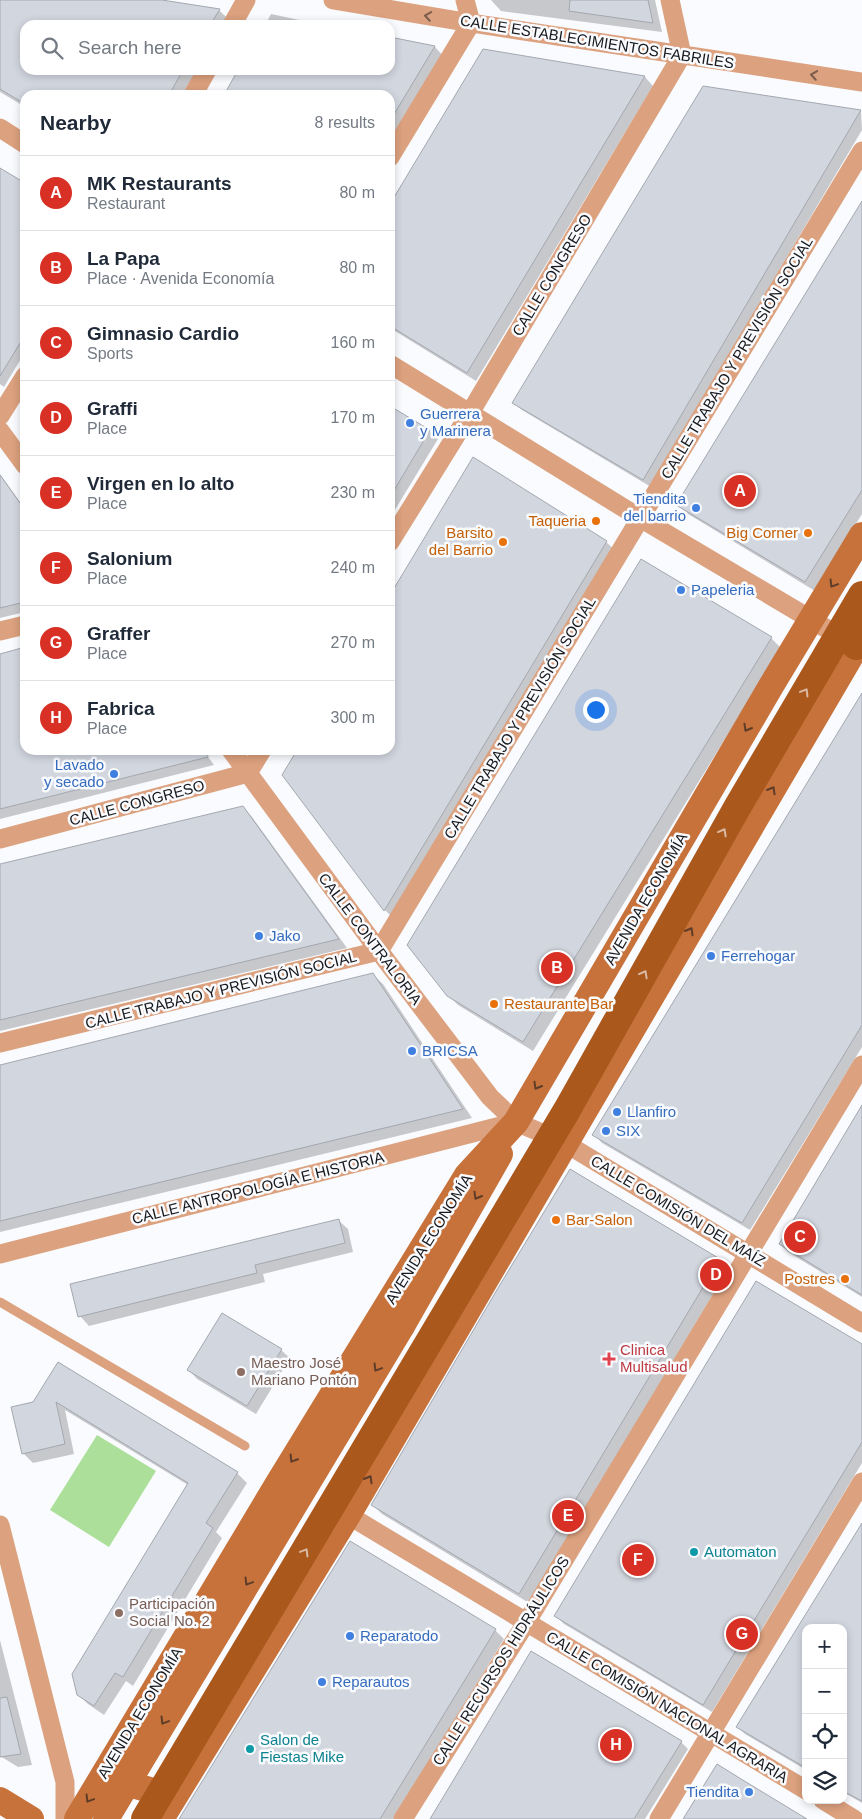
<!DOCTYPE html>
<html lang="en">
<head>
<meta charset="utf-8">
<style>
  :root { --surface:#fff; --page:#f6f6f7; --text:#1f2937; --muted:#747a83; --line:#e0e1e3; --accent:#d93025 }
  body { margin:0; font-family:Arial,sans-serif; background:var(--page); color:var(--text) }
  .controls { position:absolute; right:15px; bottom:15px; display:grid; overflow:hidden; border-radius:10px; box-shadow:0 2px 8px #0003 }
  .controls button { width:45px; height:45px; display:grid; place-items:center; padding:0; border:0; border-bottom:1px solid var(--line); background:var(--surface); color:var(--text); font:25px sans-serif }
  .you { position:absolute; left:595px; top:709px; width:18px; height:18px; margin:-12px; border:4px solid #fff; border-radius:50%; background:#1a73e8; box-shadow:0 0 0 8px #1a73e833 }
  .badge { display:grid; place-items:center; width:32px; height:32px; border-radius:50%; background:var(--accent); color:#fff; font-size:16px; font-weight:700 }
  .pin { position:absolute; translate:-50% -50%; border:2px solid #fff; box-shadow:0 1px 5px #0006 }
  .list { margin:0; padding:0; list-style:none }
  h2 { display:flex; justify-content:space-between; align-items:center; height:65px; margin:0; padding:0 20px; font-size:21px }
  h2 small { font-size:16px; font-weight:400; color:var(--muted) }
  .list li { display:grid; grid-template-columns:32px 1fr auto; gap:15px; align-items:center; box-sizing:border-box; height:75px; padding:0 20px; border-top:1px solid var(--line) }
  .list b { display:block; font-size:19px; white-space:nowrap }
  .list p { margin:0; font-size:16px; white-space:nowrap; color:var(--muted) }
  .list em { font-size:16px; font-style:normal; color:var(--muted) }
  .icon { flex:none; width:28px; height:28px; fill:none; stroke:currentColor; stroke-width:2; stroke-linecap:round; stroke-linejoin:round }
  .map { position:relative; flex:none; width:862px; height:1819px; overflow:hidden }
  .search { position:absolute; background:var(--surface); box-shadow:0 2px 8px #0003; left:20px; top:20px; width:375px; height:55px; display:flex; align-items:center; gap:12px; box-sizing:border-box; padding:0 18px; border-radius:15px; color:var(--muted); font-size:19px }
  .panel { position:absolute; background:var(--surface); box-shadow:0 2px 8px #0003; left:20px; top:90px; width:375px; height:665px; border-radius:15px }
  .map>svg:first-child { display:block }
  .green { fill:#acdf99 }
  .shadow { fill:#0003 }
  .building { fill:#d2d6df; stroke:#a3a7b0 }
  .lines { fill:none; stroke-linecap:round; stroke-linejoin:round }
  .lane { stroke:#dca17e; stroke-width:9 }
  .street { stroke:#dca17e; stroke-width:19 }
  .secondary { stroke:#c8723b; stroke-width:26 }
  .primary { stroke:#ab581d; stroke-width:28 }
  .secondary-bridge { stroke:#c8723b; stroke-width:26 }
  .primary-bridge { stroke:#ab581d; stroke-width:28 }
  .oneway { stroke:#7a5d4d }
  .oneway2 { stroke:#5e3d28 }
  .oneway3 { stroke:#dabaa4 }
  .shop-dot { fill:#3f7fe0; stroke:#f9fbfe; stroke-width:2 }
  .food-dot { fill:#e8710a; stroke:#f9fbfe; stroke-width:2 }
  .health-dot { fill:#e0444e; stroke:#f9fbfe; stroke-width:2 }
  .education-dot { fill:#8d6e63; stroke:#f9fbfe; stroke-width:2 }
  .culture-dot { fill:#0f9aa8; stroke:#f9fbfe; stroke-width:2 }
  .labels { text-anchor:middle; stroke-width:5; stroke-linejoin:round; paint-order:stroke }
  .street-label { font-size:15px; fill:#17191c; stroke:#f9fbfe }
  .shop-label { font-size:15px; fill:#366cbe; stroke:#f9fbfe; text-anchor:start }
  .food-label { font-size:15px; fill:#c56008; stroke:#f9fbfe; text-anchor:end }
  .health-label { font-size:15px; fill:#be3a42; stroke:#f9fbfe; text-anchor:start }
  .education-label { font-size:15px; fill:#785e54; stroke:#f9fbfe; text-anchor:start }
  .culture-label { font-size:15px; fill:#0d838f; stroke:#f9fbfe; text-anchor:start }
</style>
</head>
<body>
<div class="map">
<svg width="862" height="1819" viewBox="0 0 862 1819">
  <rect width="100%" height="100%" fill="#f9fbfe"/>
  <!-- green -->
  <path class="green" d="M97 1435 156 1471 109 1547 50 1510Z"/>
  <!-- shadow -->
  <path class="shadow" d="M0 0H153L219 10 227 18 223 25H25V70H197L182 95H25V107L0 92Z
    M491 0H655L662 32 501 11Z
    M271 14 323 25H265Z
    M390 38 435 47 445 58 390 146V95H225L239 70H390Z
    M483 50 645 77 653 86 476 381 390 328V207Z
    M704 87 861 111 862 130 651 487 522 410 514 403Z
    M0 169 25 185V352L4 387 0 384Z
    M862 203V514L815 591 688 514 678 505Z
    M390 408 430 431 438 439 390 518Z
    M0 474 25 509V612L0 618Z
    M606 542 616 551 394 919 385 910 284 775 299 750H390V598Z
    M642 561 771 638 781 648 533 1051 458 1005 448 995Z
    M25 649V750H203L214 765 0 819V655Z
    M862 697V1047L750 1230 602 1143 594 1134Z
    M243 807 252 817 347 948 0 1031V865Z
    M373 975 383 984 472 1118 0 1232V1067Z
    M862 1119V1297L788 1252 780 1244Z
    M338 1220 348 1229 353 1252 263 1274 265 1282 89 1326 80 1316Z
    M719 1260 728 1269 529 1603 382 1514 373 1505Z
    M862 1346V1463L712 1712 564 1624 555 1615Z
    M281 1350 290 1358 256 1414 197 1379 189 1370Z
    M59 1363 237 1473 247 1483 216 1532 222 1538 133 1686 126 1681 104 1715 88 1704 78 1694 188 1485 65 1410 74 1454 33 1463 23 1453 34 1403Z
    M862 1525V1803L843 1792V1628H806V1770L745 1734 738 1727Z
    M495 1630 504 1639 394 1819H179Z
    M0 1640 32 1765 18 1767 0 1756Z
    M681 1742 688 1749 645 1819H432Z"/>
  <!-- building -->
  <path class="building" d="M0 0H162L220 9 210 25H25V70H183L169 95H25V104L0 89Z
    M570 0H648L653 23 569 11Z
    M390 37 435 46 390 121V95H224L238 70H390Z
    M483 49 645 76 467 373 390 326V204Z
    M703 86 861 110 643 480 512 403Z
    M0 168 25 183V335L0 376Z
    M862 201V490L805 582 676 505Z
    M390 406 430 430 390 497Z
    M473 457 607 541 384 911 282 775 297 750H390V595Z
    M0 475 25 510V602L0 608Z
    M641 559 772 637 523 1042 447 996 407 945Z
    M25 647V750H207L208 757 0 809V654Z
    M862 693V1025L742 1223 592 1135Z
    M243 806 339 939 0 1020V864Z
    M373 973 463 1109 0 1221V1065Z
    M862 1105V1295L779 1244Z
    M570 1169 720 1259 519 1594 371 1505 498 1288Z
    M339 1219 345 1243 255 1265 257 1273 78 1317 70 1284Z
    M756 1281 862 1344V1442L703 1705 554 1616Z
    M222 1313 282 1349 247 1406 187 1370Z
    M58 1362 238 1472 206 1523 213 1528 123 1677 115 1673 94 1706 77 1695 72 1674 188 1483 56 1402 65 1444 22 1454 11 1407 33 1402Z
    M862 1523V1801L843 1791V1628H806V1768L736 1727Z
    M350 1541 496 1629 380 1819H179Z
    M531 1651 682 1741 634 1819H430Z
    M7 1697 21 1754 0 1757V1698Z
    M717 1764 746 1782 807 1819H683Z"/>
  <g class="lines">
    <!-- lane -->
    <path class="lane" d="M0 1302 245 1446"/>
    <!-- street -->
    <path class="street" d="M333 0 471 23 862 82
      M232 25 246 0
      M193 95 207 70
      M0 128 25 144
      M390 157 471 23 465 0
      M390 364 640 518 849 642
      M0 416 25 376
      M0 431 25 465
      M390 542 470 413 682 55 670 0
      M0 631 25 625
      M231 750 379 951 490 1097 516 1122 565 1143 862 1323
      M0 839 248 773 262 750
      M0 1043 379 951 862 151
      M0 1254 516 1122
      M348 1515 806 1790
      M0 1525 65 1782V1819
      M823 1800 854 1819
      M403 1819 526 1623 862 1065
      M659 1819 862 1482"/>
    <!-- secondary -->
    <path class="secondary" d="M402 1326 500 1154
      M121 1760 124 1777 136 1786 153 1791 181 1784
      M0 1800 31 1819
      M77 1819 277 1485 467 1175 516 1122 771 686 862 535
      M161 1819 348 1515 862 637"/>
    <!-- primary -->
    <path class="primary" d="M856 646 862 632"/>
    <!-- secondary-bridge -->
    <path class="secondary-bridge" d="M106 1819 402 1326"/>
    <!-- primary-bridge -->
    <path class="primary-bridge" d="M145 1819 567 1110 738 806 862 595"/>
  </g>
  <!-- one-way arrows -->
  <defs><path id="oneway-chevron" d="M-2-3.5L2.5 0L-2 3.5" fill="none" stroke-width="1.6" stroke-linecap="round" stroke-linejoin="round" transform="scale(1.25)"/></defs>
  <g class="oneway">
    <use href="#oneway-chevron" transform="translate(428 16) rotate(-171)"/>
    <use href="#oneway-chevron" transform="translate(814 75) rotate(-171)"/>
  </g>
  <g class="oneway2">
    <use href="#oneway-chevron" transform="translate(833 584) rotate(121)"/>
    <use href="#oneway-chevron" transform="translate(747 728) rotate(120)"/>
    <use href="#oneway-chevron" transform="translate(772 790) rotate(-60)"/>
    <use href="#oneway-chevron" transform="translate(690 931) rotate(-60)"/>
    <use href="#oneway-chevron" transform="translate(537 1086) rotate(120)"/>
    <use href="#oneway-chevron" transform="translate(477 1196) rotate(120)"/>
    <use href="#oneway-chevron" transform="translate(377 1368) rotate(121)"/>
    <use href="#oneway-chevron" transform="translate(293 1459) rotate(122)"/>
    <use href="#oneway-chevron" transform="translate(369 1479) rotate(-60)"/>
    <use href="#oneway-chevron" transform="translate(248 1582) rotate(121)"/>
    <use href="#oneway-chevron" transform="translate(164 1721) rotate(121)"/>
    <use href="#oneway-chevron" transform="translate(89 1799) rotate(121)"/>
  </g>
  <g class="oneway3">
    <use href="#oneway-chevron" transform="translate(805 692) rotate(-59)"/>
    <use href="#oneway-chevron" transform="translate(723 832) rotate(-61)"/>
    <use href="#oneway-chevron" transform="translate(644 974) rotate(-61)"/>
    <use href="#oneway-chevron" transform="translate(305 1552) rotate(-59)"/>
  </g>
  <!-- markers -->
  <g class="shop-dot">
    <circle cx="410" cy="423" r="5"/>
    <circle cx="696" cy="508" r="5"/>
    <circle cx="681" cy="590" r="5"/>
    <circle cx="114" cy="774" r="5"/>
    <circle cx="259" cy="936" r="5"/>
    <circle cx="711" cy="956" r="5"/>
    <circle cx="412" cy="1051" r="5"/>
    <circle cx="617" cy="1112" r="5"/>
    <circle cx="606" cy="1131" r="5"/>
    <circle cx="350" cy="1636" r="5"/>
    <circle cx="322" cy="1682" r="5"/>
    <circle cx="749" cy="1792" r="5"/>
  </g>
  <g class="food-dot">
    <circle cx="596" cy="521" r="5"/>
    <circle cx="808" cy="533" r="5"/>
    <circle cx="503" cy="542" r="5"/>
    <circle cx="494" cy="1004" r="5"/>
    <circle cx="556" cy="1220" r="5"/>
    <circle cx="845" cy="1279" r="5"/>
  </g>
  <path class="health-dot" d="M606.5 1351.5h5v5h5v5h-5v5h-5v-5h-5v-5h5z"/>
  <g class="education-dot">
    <circle cx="241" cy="1372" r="5"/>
    <circle cx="119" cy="1613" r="5"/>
  </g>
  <g class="culture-dot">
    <circle cx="694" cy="1552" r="5"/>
    <circle cx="250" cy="1749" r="5"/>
  </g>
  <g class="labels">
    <!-- street labels -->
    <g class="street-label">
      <text transform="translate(597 42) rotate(9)" y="5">CALLE ESTABLECIMIENTOS FABRILES</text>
      <text transform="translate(552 275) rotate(-59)" y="5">CALLE CONGRESO</text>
      <text transform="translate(737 358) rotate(-59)" y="5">CALLE TRABAJO Y PREVISIÓN SOCIAL</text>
      <text transform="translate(520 718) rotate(-59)" y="5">CALLE TRABAJO Y PREVISIÓN SOCIAL</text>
      <text transform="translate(137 803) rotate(-15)" y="5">CALLE CONGRESO</text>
      <text transform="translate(646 899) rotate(-60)" y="5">AVENIDA ECONOMÍA</text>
      <text transform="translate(370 939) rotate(53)" y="5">CALLE CONTRALORIA</text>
      <text transform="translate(221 990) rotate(-14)" y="5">CALLE TRABAJO Y PREVISIÓN SOCIAL</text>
      <text transform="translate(258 1188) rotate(-14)" y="5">CALLE ANTROPOLOGÍA E HISTORIA</text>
      <text transform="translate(678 1211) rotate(31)" y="5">CALLE COMISIÓN DEL MAÍZ</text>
      <text transform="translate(429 1239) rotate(-58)" y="5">AVENIDA ECONOMÍA</text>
      <text transform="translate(501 1661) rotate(-58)" y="5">CALLE RECURSOS HIDRÁULICOS</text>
      <text transform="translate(667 1707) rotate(31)" y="5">CALLE COMISIÓN NACIONAL AGRARIA</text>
      <text transform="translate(140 1713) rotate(-59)" y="5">AVENIDA ECONOMÍA</text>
    </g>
    <!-- shop labels -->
    <g class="shop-label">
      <text x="420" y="419">Guerrera<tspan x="420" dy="17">y Marinera</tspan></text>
      <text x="686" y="504" text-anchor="end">Tiendita<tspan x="686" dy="17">del barrio</tspan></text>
      <text x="691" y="595">Papeleria</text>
      <text x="104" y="770" text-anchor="end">Lavado<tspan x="104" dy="17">y secado</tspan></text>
      <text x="269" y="941">Jako</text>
      <text x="721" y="961">Ferrehogar</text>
      <text x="422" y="1056">BRICSA</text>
      <text x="627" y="1117">Llanfiro</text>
      <text x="616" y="1136">SIX</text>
      <text x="360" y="1641">Reparatodo</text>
      <text x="332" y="1687">Reparautos</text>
      <text x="739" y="1797" text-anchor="end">Tiendita</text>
    </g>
    <!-- food labels -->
    <g class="food-label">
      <text x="586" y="526">Taqueria</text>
      <text x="493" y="538">Barsito<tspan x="493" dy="17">del Barrio</tspan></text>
      <text x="798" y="538">Big Corner</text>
      <text x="504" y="1009" text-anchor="start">Restaurante Bar</text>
      <text x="566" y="1225" text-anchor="start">Bar-Salon</text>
      <text x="835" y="1284">Postres</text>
    </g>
    <!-- health labels -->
    <g class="health-label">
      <text x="620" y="1355">Clinica<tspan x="620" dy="17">Multisalud</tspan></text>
    </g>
    <!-- education labels -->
    <g class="education-label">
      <text x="251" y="1368">Maestro José<tspan x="251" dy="17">Mariano Pontón</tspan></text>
      <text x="129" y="1609">Participación<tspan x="129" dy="17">Social No. 2</tspan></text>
    </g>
    <!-- culture labels -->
    <g class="culture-label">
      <text x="704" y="1557">Automaton</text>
      <text x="260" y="1745">Salon de<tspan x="260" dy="17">Fiestas Mike</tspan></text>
    </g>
  </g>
</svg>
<div class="controls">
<button>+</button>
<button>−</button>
<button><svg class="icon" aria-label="locate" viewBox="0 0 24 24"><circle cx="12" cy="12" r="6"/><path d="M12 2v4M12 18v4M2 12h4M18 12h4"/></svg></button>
<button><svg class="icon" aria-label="layers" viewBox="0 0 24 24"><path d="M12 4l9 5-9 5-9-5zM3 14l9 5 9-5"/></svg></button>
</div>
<div class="you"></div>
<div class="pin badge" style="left:740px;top:491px">A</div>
<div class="pin badge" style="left:557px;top:968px">B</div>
<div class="pin badge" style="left:800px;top:1237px">C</div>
<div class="pin badge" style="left:716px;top:1275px">D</div>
<div class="pin badge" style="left:568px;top:1516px">E</div>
<div class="pin badge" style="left:638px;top:1560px">F</div>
<div class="pin badge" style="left:742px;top:1634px">G</div>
<div class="pin badge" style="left:616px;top:1745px">H</div>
<div class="search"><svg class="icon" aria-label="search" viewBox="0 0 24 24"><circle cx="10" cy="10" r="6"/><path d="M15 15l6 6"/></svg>Search here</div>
<section class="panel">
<h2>Nearby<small>8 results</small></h2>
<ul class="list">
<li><span class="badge">A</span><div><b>MK Restaurants</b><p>Restaurant</p></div><em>80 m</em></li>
<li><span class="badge">B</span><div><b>La Papa</b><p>Place · Avenida Economía</p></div><em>80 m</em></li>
<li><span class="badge">C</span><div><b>Gimnasio Cardio</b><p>Sports</p></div><em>160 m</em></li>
<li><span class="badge">D</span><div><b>Graffi</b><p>Place</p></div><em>170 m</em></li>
<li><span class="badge">E</span><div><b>Virgen en lo alto</b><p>Place</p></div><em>230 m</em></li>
<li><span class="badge">F</span><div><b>Salonium</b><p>Place</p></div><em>240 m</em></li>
<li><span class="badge">G</span><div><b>Graffer</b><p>Place</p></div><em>270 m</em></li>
<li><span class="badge">H</span><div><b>Fabrica</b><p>Place</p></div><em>300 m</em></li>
</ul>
</section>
</div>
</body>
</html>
